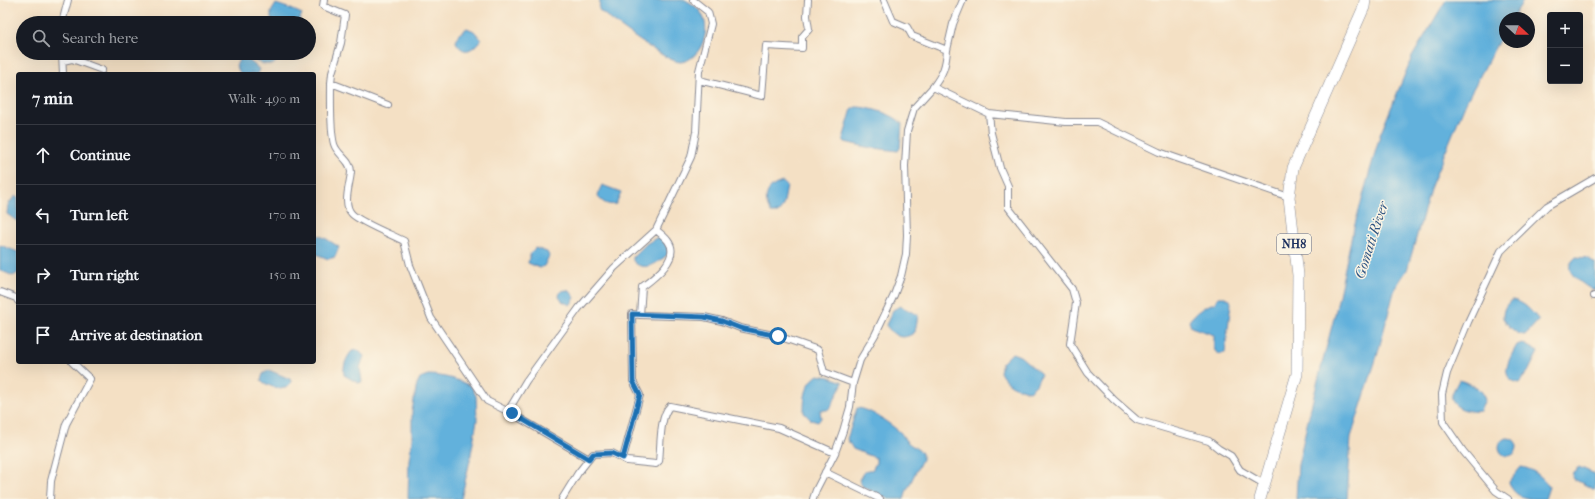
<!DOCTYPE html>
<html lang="en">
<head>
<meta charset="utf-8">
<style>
  :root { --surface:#171b24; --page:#242831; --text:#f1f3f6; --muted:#9ea1a6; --line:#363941 }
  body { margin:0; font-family:"IM FELL French Canon",serif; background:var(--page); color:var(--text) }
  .controls { position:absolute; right:12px; top:12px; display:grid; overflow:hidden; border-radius:4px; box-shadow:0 4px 16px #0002 }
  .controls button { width:36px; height:36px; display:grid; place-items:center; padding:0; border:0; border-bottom:1px solid var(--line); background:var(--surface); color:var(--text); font:20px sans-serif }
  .compass { position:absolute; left:1499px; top:12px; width:36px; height:36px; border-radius:50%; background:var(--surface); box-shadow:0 4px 16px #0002; rotate:111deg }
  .stop { position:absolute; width:12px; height:12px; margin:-9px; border:3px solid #1f6fb2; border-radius:50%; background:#fff }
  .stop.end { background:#1f6fb2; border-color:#fff; box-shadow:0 1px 4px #0008 }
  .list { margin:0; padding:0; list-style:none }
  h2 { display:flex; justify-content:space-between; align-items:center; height:52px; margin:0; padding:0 16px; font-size:17px }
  h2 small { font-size:13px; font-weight:400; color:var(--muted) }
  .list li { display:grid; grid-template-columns:26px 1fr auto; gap:12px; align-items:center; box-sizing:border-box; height:60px; padding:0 16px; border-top:1px solid var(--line) }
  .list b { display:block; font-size:15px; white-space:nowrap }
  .list em { font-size:13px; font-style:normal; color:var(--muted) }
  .icon { flex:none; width:22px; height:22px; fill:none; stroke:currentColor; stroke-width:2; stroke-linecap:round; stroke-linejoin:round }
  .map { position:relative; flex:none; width:1595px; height:499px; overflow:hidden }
  .search { position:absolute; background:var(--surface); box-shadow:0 4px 16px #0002; left:16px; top:16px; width:300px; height:44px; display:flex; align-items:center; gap:10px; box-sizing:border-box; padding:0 14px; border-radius:22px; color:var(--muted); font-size:15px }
  .panel { position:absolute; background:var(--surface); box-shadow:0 4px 16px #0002; left:16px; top:72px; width:300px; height:292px; border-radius:4px }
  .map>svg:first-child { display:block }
  .water { fill:#62b1dc; stroke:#3e709d }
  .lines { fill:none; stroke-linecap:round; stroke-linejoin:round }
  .minor-casing { stroke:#888891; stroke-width:8 }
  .trunk-casing { stroke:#888891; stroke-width:12 }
  .minor { stroke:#fff; stroke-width:6 }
  .trunk { stroke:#fff; stroke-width:11 }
  .route { stroke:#1f6fb2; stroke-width:5 }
  .labels { text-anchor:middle; stroke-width:3; stroke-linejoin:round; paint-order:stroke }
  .shield { fill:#fcf5e5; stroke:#5e6a86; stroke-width:1 }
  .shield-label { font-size:12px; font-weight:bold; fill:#1b2f5e }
  .water-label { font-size:14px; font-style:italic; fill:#305684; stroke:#fcf5e5 }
</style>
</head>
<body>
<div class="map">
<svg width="1595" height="499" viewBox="0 0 1595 499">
  <rect width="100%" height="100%" fill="#fcf5e5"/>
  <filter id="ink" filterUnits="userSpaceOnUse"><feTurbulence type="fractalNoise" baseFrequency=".025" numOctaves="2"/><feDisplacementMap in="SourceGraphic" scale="8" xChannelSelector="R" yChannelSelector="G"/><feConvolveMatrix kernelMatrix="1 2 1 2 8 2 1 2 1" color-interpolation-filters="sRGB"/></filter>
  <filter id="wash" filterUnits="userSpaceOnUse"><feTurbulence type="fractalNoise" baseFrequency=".012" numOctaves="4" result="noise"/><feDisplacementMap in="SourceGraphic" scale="16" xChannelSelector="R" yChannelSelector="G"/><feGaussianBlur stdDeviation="0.9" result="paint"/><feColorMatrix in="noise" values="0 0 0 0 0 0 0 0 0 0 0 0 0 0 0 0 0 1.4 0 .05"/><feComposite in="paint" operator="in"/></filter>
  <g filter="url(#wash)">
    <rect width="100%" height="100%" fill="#f4e0c4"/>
    <!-- water -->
    <path class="water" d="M600 0H685C693 4 701 9 704 19 710 34 699 60 681 62 667 63 612 21 599 10Z
      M1446 0H1524L1512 18H1505V29L1466 102 1431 186 1407 270 1395 288 1377 356 1351 437 1347 499H1296L1298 465 1310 411 1335 314 1352 235 1380 135 1412 57Z
      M276 4 291 9 302 14 298 23H278L271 19V12Z
      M467 28 474 31 481 39C474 49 464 57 456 42L458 35Z
      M246 53H273L278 57 276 62 273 65C262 64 252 62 246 53Z
      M245 57 259 69 257 74H241L236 66 239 60Z
      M856 107C868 107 895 114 902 124L900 148 898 151 866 147 845 142 843 139 852 109Z
      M783 182 787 186 784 202 782 208 778 213H771C762 198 766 186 783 182Z
      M602 185 621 192 616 204C609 206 603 203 598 197L599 191Z
      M14 197H18V222L7 214 8 205Z
      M314 234 325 238 339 247 335 257 328 259 314 253Z
      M658 237C666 241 668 245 668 254 658 263 644 273 633 261V257L646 244Z
      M0 245 18 252V273L13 276 0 270Z
      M535 248 547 252 549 256 544 266 540 268 528 263 530 254Z
      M1576 257 1588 258 1595 263V289L1592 290C1585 285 1567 275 1570 265 1571 262 1574 259 1576 257Z
      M565 290 570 291 575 298 570 305 562 301 559 297 560 292Z
      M1218 297H1225L1230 300 1231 303 1225 353 1219 354 1215 351 1214 347V335L1191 327 1189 321C1196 312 1204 306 1215 303Z
      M1512 300C1525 302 1531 311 1539 320L1525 335C1516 335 1507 325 1503 318 1503 310 1505 305 1512 300Z
      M900 306 918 315 915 332C903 341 894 337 886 325L893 310Z
      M1522 343 1538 352 1528 372 1519 383C1497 378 1510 358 1517 345Z
      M358 350 364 356 360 368 362 382 358 383 344 375C343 366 346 358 352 351Z
      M1012 353 1020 356 1041 374 1036 385 1029 391C1016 389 1006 384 1000 372L1002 363Z
      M269 370 290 379 291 381C290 384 289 387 285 388 279 390 265 385 261 380L263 374Z
      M428 375C443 375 458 380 471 386L476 396 477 420 470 460 461 499H408L409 460 412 441V411L417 384 420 378Z
      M818 375 830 377 843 382 831 407 827 410H820L821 418 818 422 811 420 804 413C804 398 805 384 818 375Z
      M1459 380C1467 382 1475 387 1482 392L1485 400 1480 411C1471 413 1449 408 1452 395 1452 392 1457 384 1459 380Z
      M857 408C869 408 890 424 900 432 903 435 904 439 907 442 912 446 918 449 922 453V459L906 492 904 499H889L863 487 859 480C863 473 864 469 872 470L876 463V458L853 449 847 439Z
      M1499 447a9 9 0 1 1 18 0a9 9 0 1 1-18 0Z
      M1521 467C1531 468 1544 477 1549 487L1545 499C1529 499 1514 499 1509 482Z
      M1579 467 1595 474V490L1572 478 1573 472Z"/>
  </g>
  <g filter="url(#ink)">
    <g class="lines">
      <!-- minor casing -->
      <g class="minor-casing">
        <path id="minor" d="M324 0 323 6 345 15 341 43 332 73 331 83C331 99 330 130 334 144 337 155 351 160 351 172 350 185 342 204 352 214 360 222 392 235 404 241L410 265 431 318 487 401 513 414
          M884 0 893 21 907 27 912 36 947 50C946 66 943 74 933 87L989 114 991 133 1000 168 1008 186V207L1072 289 1076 303 1070 344 1088 373 1114 400 1137 420 1209 441 1219 449 1231 456 1240 470 1264 484
          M62 23 68 0
          M947 50 953 24 963 0
          M62 53 63 74
          M63 61 72 59 102 70
          M699 80 762 96 766 46 802 48V37L809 29 807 16 808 0
          M331 83 388 105
          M989 114 1066 122H1097L1159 152 1289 197
          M656 230C660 233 665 237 668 241 681 258 654 278 642 287L640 315 704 317 722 321 740 328 778 336 818 350 824 372 853 383
          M0 292 16 298 18 301
          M1594 296H1595
          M623 458 640 395 633 381 632 314 640 315
          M589 459 516 416 511 410V406L526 381 579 308 614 268 656 230 691 157 696 132 699 71 711 24 708 12 693 0
          M825 472 880 499
          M50 499 51 481 66 424 90 379 72 362
          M562 499 578 473 593 454 612 453 627 461 656 464 659 461C661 446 659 417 670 406L779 428 835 453
          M813 499 816 490 835 453 843 431 850 407 853 383 860 360 875 335 894 295 901 276 906 254 907 235 905 166 907 131 914 108 933 87
          M1508 499 1496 491 1463 451 1443 422 1442 394 1447 373 1468 322 1501 251 1547 206 1595 178"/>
      </g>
      <!-- trunk casing -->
      <g class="trunk-casing">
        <path id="trunk" d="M1260 499 1297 374 1298 275 1289 197 1293 168 1364 7 1365 0"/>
      </g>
      <!-- minor -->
      <use href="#minor" class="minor"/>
      <!-- trunk -->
      <use href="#trunk" class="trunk"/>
    </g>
  </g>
  <g class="lines" filter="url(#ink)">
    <!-- route -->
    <path class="route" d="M512 413 589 459 593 454 612 453 623 458 640 395 633 381 632 314 704 317 722 321 740 328 778 336"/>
  </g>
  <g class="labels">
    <!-- shield labels -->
    <rect class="shield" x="1277" y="234" width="34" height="20" rx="3"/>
    <g class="shield-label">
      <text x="1294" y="248">NH8</text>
    </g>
    <!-- water labels -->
    <g class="water-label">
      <text transform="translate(1371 240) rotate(-72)" y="5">Gomati River</text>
    </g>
  </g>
</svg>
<div class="controls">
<button>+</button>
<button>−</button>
</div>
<svg class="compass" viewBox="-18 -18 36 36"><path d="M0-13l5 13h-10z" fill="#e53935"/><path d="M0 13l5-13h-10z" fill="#9ea1a6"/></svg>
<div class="stop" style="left:778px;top:336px"></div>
<div class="stop end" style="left:512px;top:413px"></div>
<div class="search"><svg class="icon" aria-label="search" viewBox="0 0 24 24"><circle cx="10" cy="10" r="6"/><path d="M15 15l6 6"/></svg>Search here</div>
<section class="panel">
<h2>7 min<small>Walk · 490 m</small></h2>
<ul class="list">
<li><svg class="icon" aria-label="ahead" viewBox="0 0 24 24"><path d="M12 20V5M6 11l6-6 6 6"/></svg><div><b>Continue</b></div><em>170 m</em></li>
<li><svg class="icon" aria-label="left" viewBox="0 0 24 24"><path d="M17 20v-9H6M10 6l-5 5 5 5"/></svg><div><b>Turn left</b></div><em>170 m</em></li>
<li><svg class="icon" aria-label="right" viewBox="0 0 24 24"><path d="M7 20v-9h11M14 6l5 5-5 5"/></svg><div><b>Turn right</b></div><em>150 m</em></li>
<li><svg class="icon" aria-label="arrive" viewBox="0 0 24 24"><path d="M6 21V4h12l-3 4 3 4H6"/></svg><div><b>Arrive at destination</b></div></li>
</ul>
</section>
</div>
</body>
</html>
